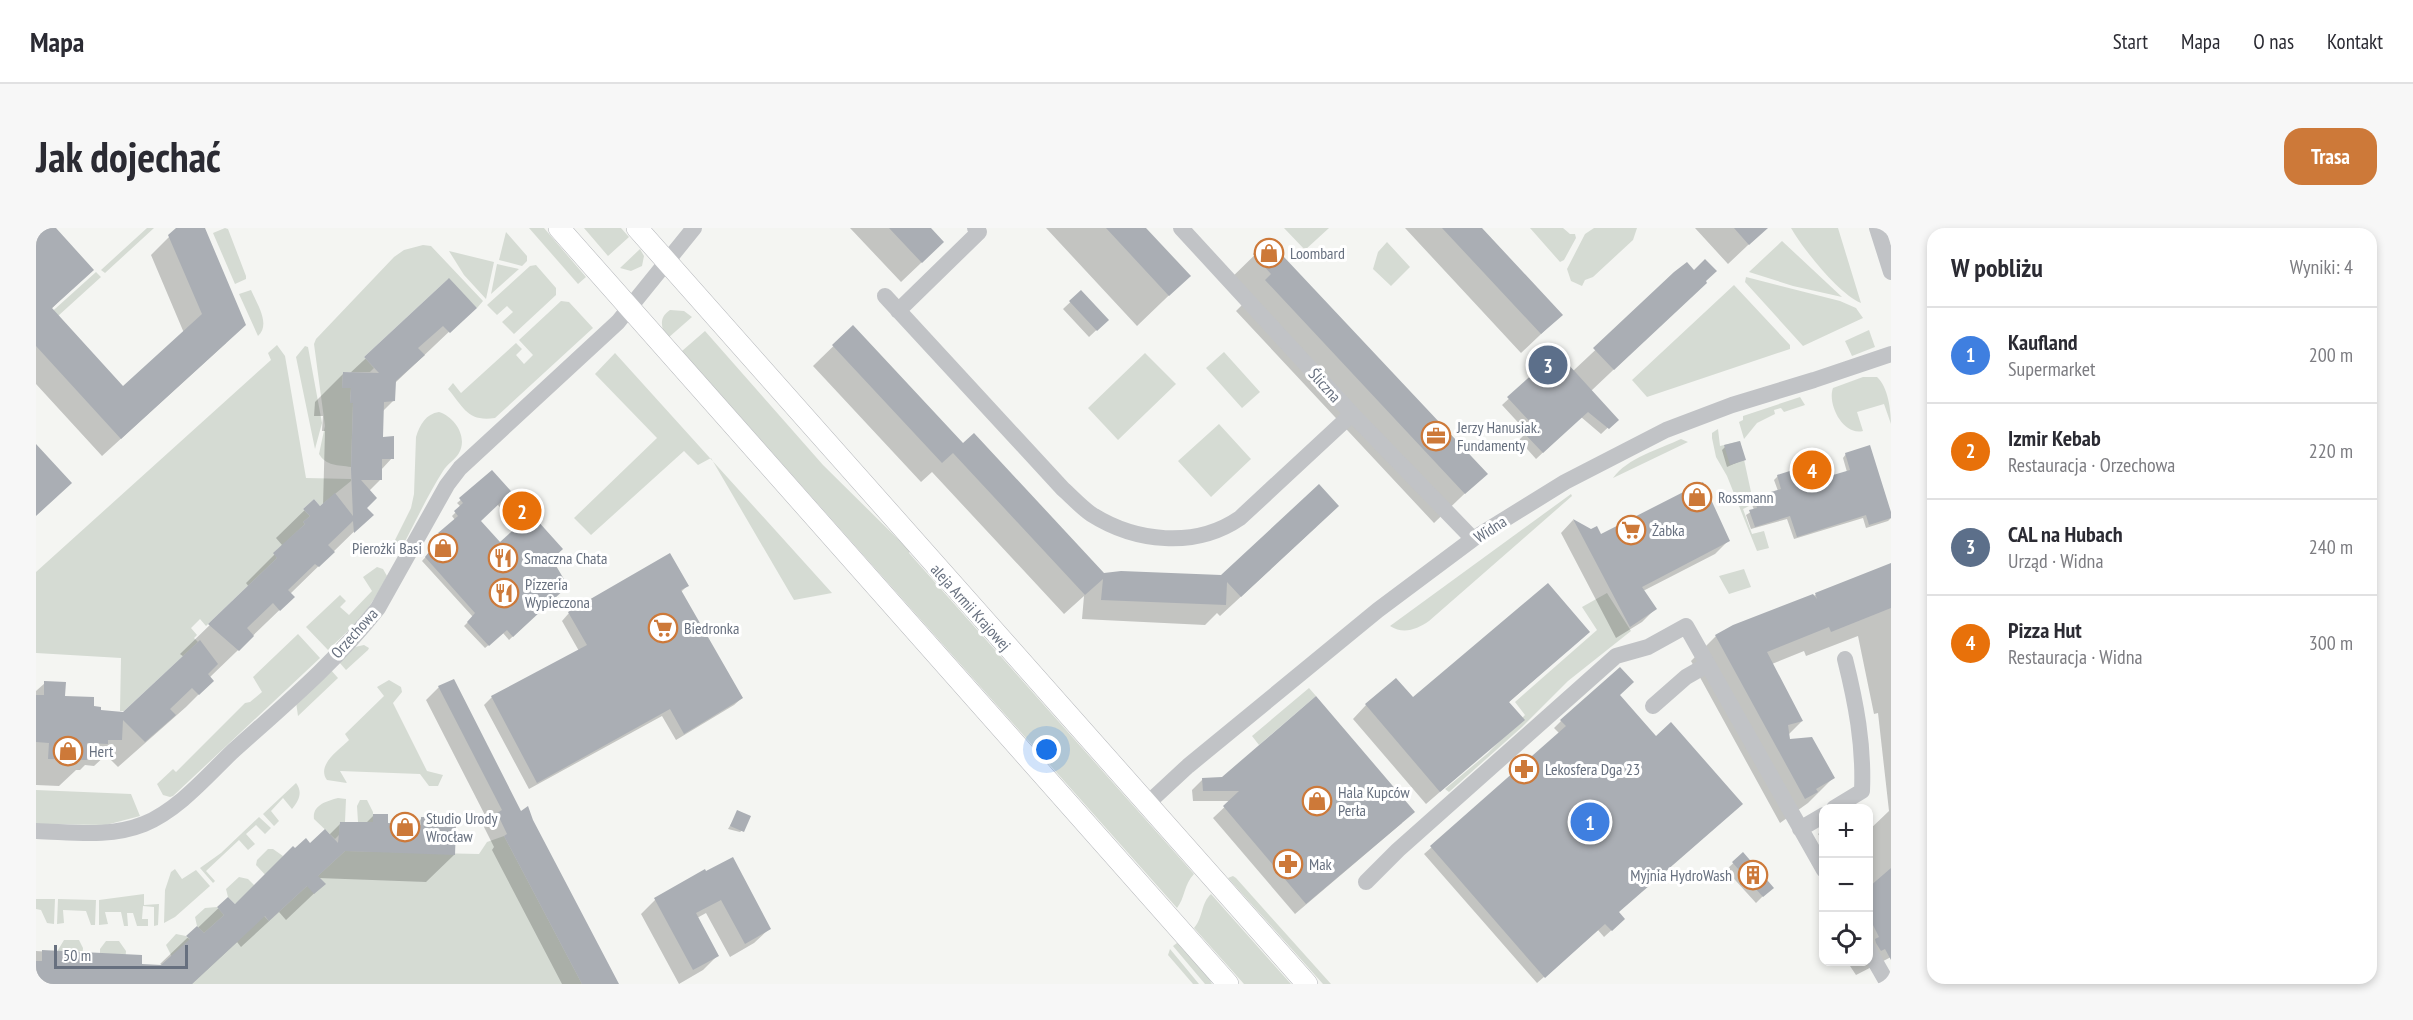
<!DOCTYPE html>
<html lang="pl">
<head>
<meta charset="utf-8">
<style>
  :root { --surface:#fff; --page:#f7f7f7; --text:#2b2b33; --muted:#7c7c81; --line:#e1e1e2; --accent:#cd7939 }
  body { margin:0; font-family:"PT Sans Narrow",sans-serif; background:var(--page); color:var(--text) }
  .controls { position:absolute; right:18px; bottom:18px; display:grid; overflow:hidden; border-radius:12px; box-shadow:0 3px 9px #0003 }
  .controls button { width:54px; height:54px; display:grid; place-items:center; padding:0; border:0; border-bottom:2px solid var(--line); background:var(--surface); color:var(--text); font:30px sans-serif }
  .scale { position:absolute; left:18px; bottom:15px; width:134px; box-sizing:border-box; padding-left:6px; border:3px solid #67707f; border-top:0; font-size:16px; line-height:21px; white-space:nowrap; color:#67707f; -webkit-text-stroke:4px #fff; paint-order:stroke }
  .you { position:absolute; left:1011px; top:522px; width:21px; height:21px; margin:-15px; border:4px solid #fff; border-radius:50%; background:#1a73e8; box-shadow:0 0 0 9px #1a73e833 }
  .badge { display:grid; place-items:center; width:39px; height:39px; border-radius:50%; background:var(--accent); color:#fff; font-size:20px; font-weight:700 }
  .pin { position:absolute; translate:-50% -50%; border:3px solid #fff; box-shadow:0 2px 6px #0006 }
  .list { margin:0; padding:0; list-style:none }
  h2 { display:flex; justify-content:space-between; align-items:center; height:78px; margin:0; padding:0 24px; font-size:26px }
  h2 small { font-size:20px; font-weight:400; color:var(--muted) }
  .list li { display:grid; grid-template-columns:39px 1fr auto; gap:18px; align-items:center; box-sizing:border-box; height:96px; padding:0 24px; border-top:2px solid var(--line) }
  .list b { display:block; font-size:22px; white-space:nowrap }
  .list p { margin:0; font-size:20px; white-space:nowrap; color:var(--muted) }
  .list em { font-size:20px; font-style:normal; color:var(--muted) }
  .icon { flex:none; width:33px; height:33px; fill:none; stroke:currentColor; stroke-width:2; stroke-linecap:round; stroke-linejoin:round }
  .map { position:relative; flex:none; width:1855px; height:756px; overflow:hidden; border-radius:18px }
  header { display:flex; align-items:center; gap:36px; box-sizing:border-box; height:84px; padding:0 30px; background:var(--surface); border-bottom:2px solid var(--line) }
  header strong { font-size:28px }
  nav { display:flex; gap:33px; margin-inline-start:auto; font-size:21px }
  .intro { display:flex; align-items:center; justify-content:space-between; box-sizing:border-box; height:144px; padding:0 36px }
  h1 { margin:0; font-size:42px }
  .button { padding:15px 27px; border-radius:18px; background:var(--accent); color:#fff; font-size:21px; font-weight:700 }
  main { display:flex; gap:36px; padding:0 36px }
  aside { flex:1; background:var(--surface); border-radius:18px; box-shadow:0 3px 9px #0003 }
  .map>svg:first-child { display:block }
  .green { fill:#d5dbd3 }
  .shadow { fill:#0003; fill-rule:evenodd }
  .building { fill:#aaaeb4; fill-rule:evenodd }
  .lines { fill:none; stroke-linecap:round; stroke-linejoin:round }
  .major-casing { stroke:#b4b6ba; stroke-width:22 }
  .minor { stroke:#c1c3c6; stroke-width:16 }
  .major { stroke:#fff; stroke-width:21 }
  .labels { text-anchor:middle; stroke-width:6; stroke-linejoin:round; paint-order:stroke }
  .poi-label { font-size:16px; fill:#67707f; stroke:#fff; text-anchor:start }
  .street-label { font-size:16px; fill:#67707f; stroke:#fff }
</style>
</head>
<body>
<header>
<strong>Mapa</strong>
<nav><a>Start</a><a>Mapa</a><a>O nas</a><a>Kontakt</a></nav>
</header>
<div class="intro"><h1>Jak dojechać</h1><a class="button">Trasa</a></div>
<main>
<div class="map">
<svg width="1855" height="756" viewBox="0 0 1855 756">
  <rect width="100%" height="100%" fill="#f4f5f2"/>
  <!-- green -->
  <path class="green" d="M111 0H118L69 45 65 42Z
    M189 0 192 1 210 48V51L199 56 177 5Z
    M493 0H508L550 49 542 56Z
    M548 0H585L593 9 572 28Z
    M1248 0H1293L1269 22Z
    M1494 0H1527L1534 6H1539L1540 10 1528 32 1524 34Z
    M1558 0H1601L1597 12 1557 49 1549 52 1546 58 1535 53 1531 41 1549 6Z
    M1755 0H1802L1825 75C1803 66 1767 21 1755 0Z
    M470 4 491 28V33L486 38 463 32Z
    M1746 13 1806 69 1757 58 1713 44Z
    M1351 14 1374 39 1355 58 1337 41 1342 24Z
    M387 17 395 18 447 73 441 80 412 51 328 129 338 140 334 144H307L306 160H315L314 174 317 175 315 239C302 237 290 238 283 226L289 198 278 116 280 111 358 29 368 22Z
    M604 21 608 28 606 38 595 43 584 40Z
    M413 23 458 34 450 71 428 47Z
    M461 36 483 41 455 66Z
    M500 37 520 60V67L478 106 466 94 477 84 471 78 461 87 451 77 494 38Z
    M60 44 65 49 0 108V98Z
    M1710 49 1804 73 1820 80 1827 90 1767 118 1709 54Z
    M1698 57 1754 117V121L1611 169 1596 152Z
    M215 62C221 76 235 96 222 108L203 66Z
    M525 73 533 74 557 100 459 190C432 194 428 180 412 161L417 155 425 165 480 115 486 121 480 127 488 136 497 127 483 112Z
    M634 82 648 83 656 89 632 110C624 100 623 89 634 82Z
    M1833 102 1839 119 1816 128 1809 113Z
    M669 103 787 237 874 323 873 325 1158 646C1148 656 1149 670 1141 680L646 123Z
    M241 117 249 128 270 250 315 251V253L284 278 278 271 267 281 274 288 267 294 269 296 238 325 241 330 170 398 164 391 155 400 161 407 158 410 162 414 88 483H84L85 430 0 425V344L235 132 232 125Z
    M269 118 272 119 286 195 279 221 260 129Z
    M1188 124 1224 164 1206 180 1170 140Z
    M579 125 796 365 758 372 675 230 662 237 648 223 555 307 538 290 621 210 559 146Z
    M1109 125 1140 156 1082 212 1052 180Z
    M1827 149H1841C1852 159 1855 182 1855 196L1848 176 1821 184 1827 203C1807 208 1791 176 1797 160Z
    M1764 169 1769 177 1748 184 1745 180 1738 182 1739 186 1721 195 1708 211 1703 194 1707 192V188Z
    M403 184C419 189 432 209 423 225 419 232 411 236 407 243 390 270 377 299 362 327L357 323 356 318 375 280 378 266 380 209C384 196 390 186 403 184Z
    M1183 196 1215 231 1175 269 1142 233Z
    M1682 201 1684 218 1704 213 1715 264 1711 266 1715 277 1707 281 1716 306 1728 303 1733 320 1721 323 1691 248 1680 229 1676 210V205Z
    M1645 211 1652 214 1577 250C1591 230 1624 221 1645 211Z
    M1535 266 1536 268 1393 393C1381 401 1368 407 1354 398Z
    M341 339 347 341 351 348C333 383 321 395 292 422L270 399 304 367 310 373 304 379 313 387 336 363 327 349Z
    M1708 341 1715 359 1693 366 1683 348Z
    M1571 365 1595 403 1532 453 1486 499 1413 564 1409 561 1452 525 1489 487 1479 474 1561 402 1546 379Z
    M262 406 284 430 137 568 134 569 127 567 121 556 137 541 140 544 209 475 214 474 226 464 217 449Z
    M328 417 333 420 332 422 310 442 303 434 319 419Z
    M294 441 302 450 262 488 260 474Z
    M353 452 365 459 366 464 357 475 391 543 407 547 402 558H393L384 546 304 543 311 555 291 552C280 537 303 522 313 512L309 506 348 468 341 459Z
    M1273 460 1280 468 1223 517 1216 508Z
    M260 555C267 564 263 573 256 581L247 570 235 583 243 593 238 598 227 586Z
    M0 562 95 566 104 588 70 597 0 596Z
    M302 570 310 571 309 594H304L303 607 299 611 278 591C276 577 291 573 302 570Z
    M324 572H331L337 584V594H322L321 578Z
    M223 589 235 600 229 606 220 597 210 606 219 616 212 622 203 612 170 643 179 653 177 655 164 640 185 625Z
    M468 608 546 756H156L228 688 233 693 309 623 443 626 451 614Z
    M232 621H237L247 628 235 653 220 637 221 632Z
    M139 641 146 651 160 642 174 658 139 689 128 695 129 662 135 644Z
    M1197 648 1200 650 1295 756H1287L1192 650Z
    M203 649 212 651 224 663 199 676 192 669 190 661Z
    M108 666V677L123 676 122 697 118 698V679L107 678 106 691H112V698H101L97 685H91L92 698H88L85 684H69L72 696 63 697V672Z
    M1175 666 1255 756H1208L1158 700C1167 690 1165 675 1175 666Z
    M0 671H19L18 696 11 695 5 682 0 681Z
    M22 671 60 672 59 697H55L50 683 27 682 28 695 21 696Z
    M181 679 188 687 168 705 161 698 159 689 169 680Z
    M140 706 150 708 157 715 138 733 130 717Z
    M28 712H43L47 720 46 734 22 733V722Z
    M70 713H83L90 723 89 736 64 735V721Z
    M1141 715 1173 750 1176 756H1169L1137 718Z
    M1134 721 1163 756H1157L1132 727Z"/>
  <!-- shadow -->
  <path class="shadow" d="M0 0H17L56 42 15 81 87 161 148 105 115 27 142 0H167L190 115 66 228 0 156Z
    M814 0H892L886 34 865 54Z
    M1010 0H1108L1153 48 1101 98Z
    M1369 0H1444L1525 87 1485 125Z
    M1659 0H1730L1692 36Z
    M1232 14 1449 246 1398 295 1200 83 1206 77 1188 57Z
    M1651 36 1669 55 1555 163 1581 191 1565 206 1545 189 1500 231 1483 212 1491 204 1466 177 1521 126 1537 143Z
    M413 53 438 80 359 155 358 172 347 183 346 210 356 230 345 242 344 252 333 263 329 280 335 287 254 366 257 369 173 450 176 453 150 479 82 539 70 527 58 538 49 537 44 542H40L23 558 0 557V463L9 455 28 469 64 484 88 485 148 429 144 426 213 359 210 355 240 325 246 317 240 310 278 273 284 281 287 278 289 203H286L287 188H278L279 174 307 146H313Z
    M1045 64 1071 92 1053 109 1027 81Z
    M817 99 927 217 1067 346 1186 348 1281 298 1184 388 1181 385 1169 397 1046 391 1048 368 1028 386 896 244 885 254 777 138Z
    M1689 219 1709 231 1691 239 1686 222Z
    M1810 226 1855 290 1852 293 1830 300 1827 290 1758 311 1751 291 1715 301 1710 287 1718 282 1715 274 1718 270 1742 263 1738 252 1742 248 1786 252 1811 244 1807 230Z
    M454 247 514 331 530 358 473 412 467 405 449 420 428 398 437 389 386 333 404 313 400 309 419 292 416 288 425 279 421 275ZM461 276 482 299 464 316 443 293Z
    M1537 292 1565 308 1692 313 1679 326 1607 363 1619 381 1606 394 1580 410 1525 305Z
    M1855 336V729L1820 747 1814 738 1818 734H1832V603L1853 583 1842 485 1838 486 1822 408 1770 428 1768 423 1736 436 1766 493 1752 507 1753 513 1797 550 1772 575 1744 595 1655 433 1680 408Z
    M651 358 645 364 706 470 698 477 640 512 626 488 493 561 448 477 456 469 543 423 526 393 533 385Z
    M1552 404 1472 475 1487 492 1390 576 1317 491 1330 477 1377 472Z
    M403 459 484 585 581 756H526L456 622 458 619 448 599 453 595 390 472Z
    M1582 467 1580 698 1568 709 1562 702 1501 755 1388 626 1524 506 1518 500 1525 493Z
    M1167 551 1366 595 1259 686 1177 590 1195 573H1157L1156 562Z
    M702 584 708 601 704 604 692 601Z
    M338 587 350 596 378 598 386 590 399 598 418 627 390 654 282 650 288 656 250 692 243 684 205 719 201 714 156 756H0V723L104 729V738H127L124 736 192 671 199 678 274 617 293 607 305 595 329 596Z
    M1788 601V615L1782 606Z
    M1707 626 1729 666 1720 675 1690 642Z
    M668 643 733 701 718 715 694 729 670 685 661 690 681 728 667 742 643 756 605 686 619 672Z"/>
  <!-- building -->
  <path class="building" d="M0 0H20L58 42 16 80 87 158 166 86 132 7 140 0H169L210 97 85 211 0 118Z
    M853 0H895L908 14 886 35Z
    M1070 0H1110L1155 48 1133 68Z
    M1406 0H1446L1527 87 1505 106Z
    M1698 0H1732L1713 17Z
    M1232 12 1452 246 1429 266 1229 52 1235 46 1217 26Z
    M1669 31 1681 43 1670 53 1671 55 1578 142 1557 120 1638 44 1651 34 1658 42Z
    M413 50 441 80 414 105 407 98 382 120 389 127 360 153 359 173 348 174 347 209 358 208V231H346V252H325L341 270 331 280 338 287 318 305 317 293 292 317 299 324 283 339 279 336 252 362 259 369 244 383 237 375 211 400 218 408 203 423 172 396 241 330 237 325 269 296 267 294 274 288 267 281 278 271 284 278 299 265 317 288 315 241 317 175H314L315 160H306L307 144 343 145 328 129Z
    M1045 62 1073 92 1061 103 1033 73Z
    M817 97 927 215 938 205 1068 345 1085 343 1185 347 1283 256 1303 278 1205 369 1191 354 1190 377 1065 372 1067 351 1049 367 917 225 906 235 796 117Z
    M1521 124 1583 192 1573 201 1552 184 1507 225 1488 205 1497 197 1471 169Z
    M1704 213 1710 232 1694 237 1688 217Z
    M0 216 36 255 0 288Z
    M1834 217 1855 284V290L1833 297 1830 287 1761 309 1754 288 1719 299 1713 282 1721 280 1718 269 1745 261 1741 247 1782 234 1787 250 1814 242 1809 225Z
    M456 242 527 321 516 331 532 358 477 409 471 402 453 418 431 394 439 385 389 329 406 308 402 305 422 288 418 283 427 275 423 270ZM465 274 485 295 464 314 445 293Z
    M1667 254 1694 313 1606 359 1621 381 1594 399 1537 291 1555 301 1561 298 1565 306Z
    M634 325 653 358 645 362 707 470 648 506 634 481 501 555 455 468 551 417 532 384Z
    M1855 335V380L1795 404 1793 399 1731 424 1767 493 1752 497 1754 511 1776 509 1799 550 1780 561 1782 564 1769 571 1679 407 1697 397 1777 366 1781 371 1779 365Z
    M1512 355 1554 404 1473 474 1489 492 1404 564 1329 476 1360 450 1377 469Z
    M164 412 182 436 172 446 178 453 163 467 156 460 134 481 140 487 109 514 87 492 86 512H72V516L51 515V532L12 531 13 515 0 514V467H8V453L30 454 29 468 58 469V478L65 479V482L87 484Z
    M1584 439 1598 454 1584 467 1620 508 1635 494 1707 576 1583 684 1589 691 1576 703 1569 696 1509 750 1394 618 1530 498 1524 492Z
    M418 451 485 583 492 578 497 592 583 756H546L468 608 471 606 461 585 466 582 402 458Z
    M1280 468 1379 584 1270 676 1187 578 1203 563H1167L1166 550 1186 549Z
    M701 582 715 588 708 604 694 598Z
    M337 586H352V595L385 597V589H400L401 597H420L419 627 309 623 282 648 290 656 278 666 271 658 233 693 229 688 156 756H0V733H6V722L106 727V736L125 737 154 711 150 708 161 698 168 705 188 687 181 679 192 669 199 676 257 618 259 620 270 610 274 615 289 601 302 615 304 594H337Z
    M1707 624 1738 660 1727 669 1696 634Z
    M697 629 735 701 709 716 685 672 660 685 683 728 657 742 618 670 669 641 670 643Z
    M1855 640V732L1849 721 1845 723 1840 715 1839 711 1843 709 1833 689V659Z"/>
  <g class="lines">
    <!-- major casing -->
    <g class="major-casing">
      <path id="major" d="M523 0 1192 756
        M601 0 1271 756"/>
    </g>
    <!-- minor -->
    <path class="minor" d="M1145 0 1316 186 1437 311
      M1841 0 1855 44
      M849 68 1027 261C1036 269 1045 279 1055 286 1099 314 1159 321 1204 290L1316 186
      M862 83 943 4 939 0
      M1617 478 1650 449 1671 437
      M1111 576 1152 538 1342 382 1437 311 1529 254 1630 202 1696 177 1778 152 1855 126
      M1798 580 1826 563C1828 517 1820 475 1809 431
      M1764 601 1788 587
      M0 603C37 604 73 610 108 596 142 582 170 549 196 524 246 479 300 434 342 380L411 257 424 240 582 94 658 0
      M1330 654 1362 622 1580 428 1612 419 1650 398 1788 642
      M1832 721 1852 756"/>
    <!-- major -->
    <use href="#major" class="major"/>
  </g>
  <!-- icons -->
  <defs>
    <g id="shop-ring" transform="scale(1.5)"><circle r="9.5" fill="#fff" stroke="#cd7939" stroke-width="1.5"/><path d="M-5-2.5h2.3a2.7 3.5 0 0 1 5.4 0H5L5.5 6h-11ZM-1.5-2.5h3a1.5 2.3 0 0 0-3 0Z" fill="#cd7939"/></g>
    <g id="office-ring" transform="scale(1.5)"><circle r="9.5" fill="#fff" stroke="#cd7939" stroke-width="1.5"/><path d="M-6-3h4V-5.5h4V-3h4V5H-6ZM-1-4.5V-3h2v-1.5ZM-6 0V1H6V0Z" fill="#cd7939"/></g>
    <g id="supermarket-ring" transform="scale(1.5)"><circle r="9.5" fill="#fff" stroke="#cd7939" stroke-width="1.5"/><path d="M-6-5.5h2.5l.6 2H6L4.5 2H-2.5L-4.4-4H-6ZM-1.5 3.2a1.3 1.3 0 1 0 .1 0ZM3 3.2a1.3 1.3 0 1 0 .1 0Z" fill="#cd7939"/></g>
    <g id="restaurant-ring" transform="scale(1.5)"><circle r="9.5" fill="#fff" stroke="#cd7939" stroke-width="1.5"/><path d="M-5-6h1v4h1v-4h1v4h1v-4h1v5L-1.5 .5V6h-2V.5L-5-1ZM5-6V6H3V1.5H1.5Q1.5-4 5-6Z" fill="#cd7939"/></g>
    <g id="pharmacy-ring" transform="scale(1.5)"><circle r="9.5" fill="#fff" stroke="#cd7939" stroke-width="1.5"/><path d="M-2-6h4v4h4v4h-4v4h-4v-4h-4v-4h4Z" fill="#cd7939"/></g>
    <g id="building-ring" transform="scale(1.5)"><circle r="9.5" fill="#fff" stroke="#cd7939" stroke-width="1.5"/><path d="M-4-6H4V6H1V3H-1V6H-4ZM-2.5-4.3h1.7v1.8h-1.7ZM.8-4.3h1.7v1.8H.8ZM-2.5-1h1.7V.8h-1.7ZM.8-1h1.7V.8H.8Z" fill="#cd7939"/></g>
  </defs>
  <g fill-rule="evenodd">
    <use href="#shop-ring" x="1233" y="25"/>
    <use href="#office-ring" x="1400" y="208"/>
    <use href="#shop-ring" x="1661" y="269"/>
    <use href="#supermarket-ring" x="1595" y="302"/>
    <use href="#shop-ring" x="407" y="320"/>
    <use href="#restaurant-ring" x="467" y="330"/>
    <use href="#restaurant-ring" x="468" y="365"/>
    <use href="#supermarket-ring" x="627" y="400"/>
    <use href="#shop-ring" x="32" y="523"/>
    <use href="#pharmacy-ring" x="1488" y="541"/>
    <use href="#shop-ring" x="1281" y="573"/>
    <use href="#shop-ring" x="369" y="599"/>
    <use href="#pharmacy-ring" x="1252" y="636"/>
    <use href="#building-ring" x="1717" y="647"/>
  </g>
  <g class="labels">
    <!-- poi labels -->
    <g class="poi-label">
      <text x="1254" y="31">Loombard</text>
      <text x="1421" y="205">Jerzy Hanusiak.<tspan x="1421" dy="18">Fundamenty</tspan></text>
      <text x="1682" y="275">Rossmann</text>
      <text x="1616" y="308">Żabka</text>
      <text x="386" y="326" text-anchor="end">Pierożki Basi</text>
      <text x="488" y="336">Smaczna Chata</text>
      <text x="489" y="362">Pizzeria<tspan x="489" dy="18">Wypieczona</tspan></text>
      <text x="648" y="406">Biedronka</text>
      <text x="53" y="529">Hert</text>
      <text x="1509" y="547">Lekosfera Dga 23</text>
      <text x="1302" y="570">Hala Kupców<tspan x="1302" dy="18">Perła</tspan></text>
      <text x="390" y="596">Studio Urody<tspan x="390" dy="18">Wrocław</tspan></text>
      <text x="1273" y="642">Mak</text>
      <text x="1696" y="653" text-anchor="end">Myjnia HydroWash</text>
    </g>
    <!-- street labels -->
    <g class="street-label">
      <text transform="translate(1289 157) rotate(48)" y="6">Śliczna</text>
      <text transform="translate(1454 301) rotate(-33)" y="6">Widna</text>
      <text transform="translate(935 379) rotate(48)" y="6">aleja Armii Krajowej</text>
      <text transform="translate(318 405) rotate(-48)" y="6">Orzechowa</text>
    </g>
  </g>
</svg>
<div class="controls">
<button>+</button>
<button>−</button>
<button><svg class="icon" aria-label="locate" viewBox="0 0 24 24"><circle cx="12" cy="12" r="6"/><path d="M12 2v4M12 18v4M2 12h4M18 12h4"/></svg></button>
</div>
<div class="scale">50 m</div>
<div class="you"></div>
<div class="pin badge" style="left:1554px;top:594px;background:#3f7fe0">1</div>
<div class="pin badge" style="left:486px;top:283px;background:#e8710a">2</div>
<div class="pin badge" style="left:1512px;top:137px;background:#5c6f8a">3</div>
<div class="pin badge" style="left:1776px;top:242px;background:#e8710a">4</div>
</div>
<aside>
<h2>W pobliżu<small>Wyniki: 4</small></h2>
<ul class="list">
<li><span class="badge" style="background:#3f7fe0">1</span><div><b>Kaufland</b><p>Supermarket</p></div><em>200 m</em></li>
<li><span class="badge" style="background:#e8710a">2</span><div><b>Izmir Kebab</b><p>Restauracja · Orzechowa</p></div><em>220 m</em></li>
<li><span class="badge" style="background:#5c6f8a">3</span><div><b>CAL na Hubach</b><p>Urząd · Widna</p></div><em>240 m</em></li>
<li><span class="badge" style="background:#e8710a">4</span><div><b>Pizza Hut</b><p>Restauracja · Widna</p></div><em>300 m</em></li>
</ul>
</aside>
</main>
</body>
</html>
